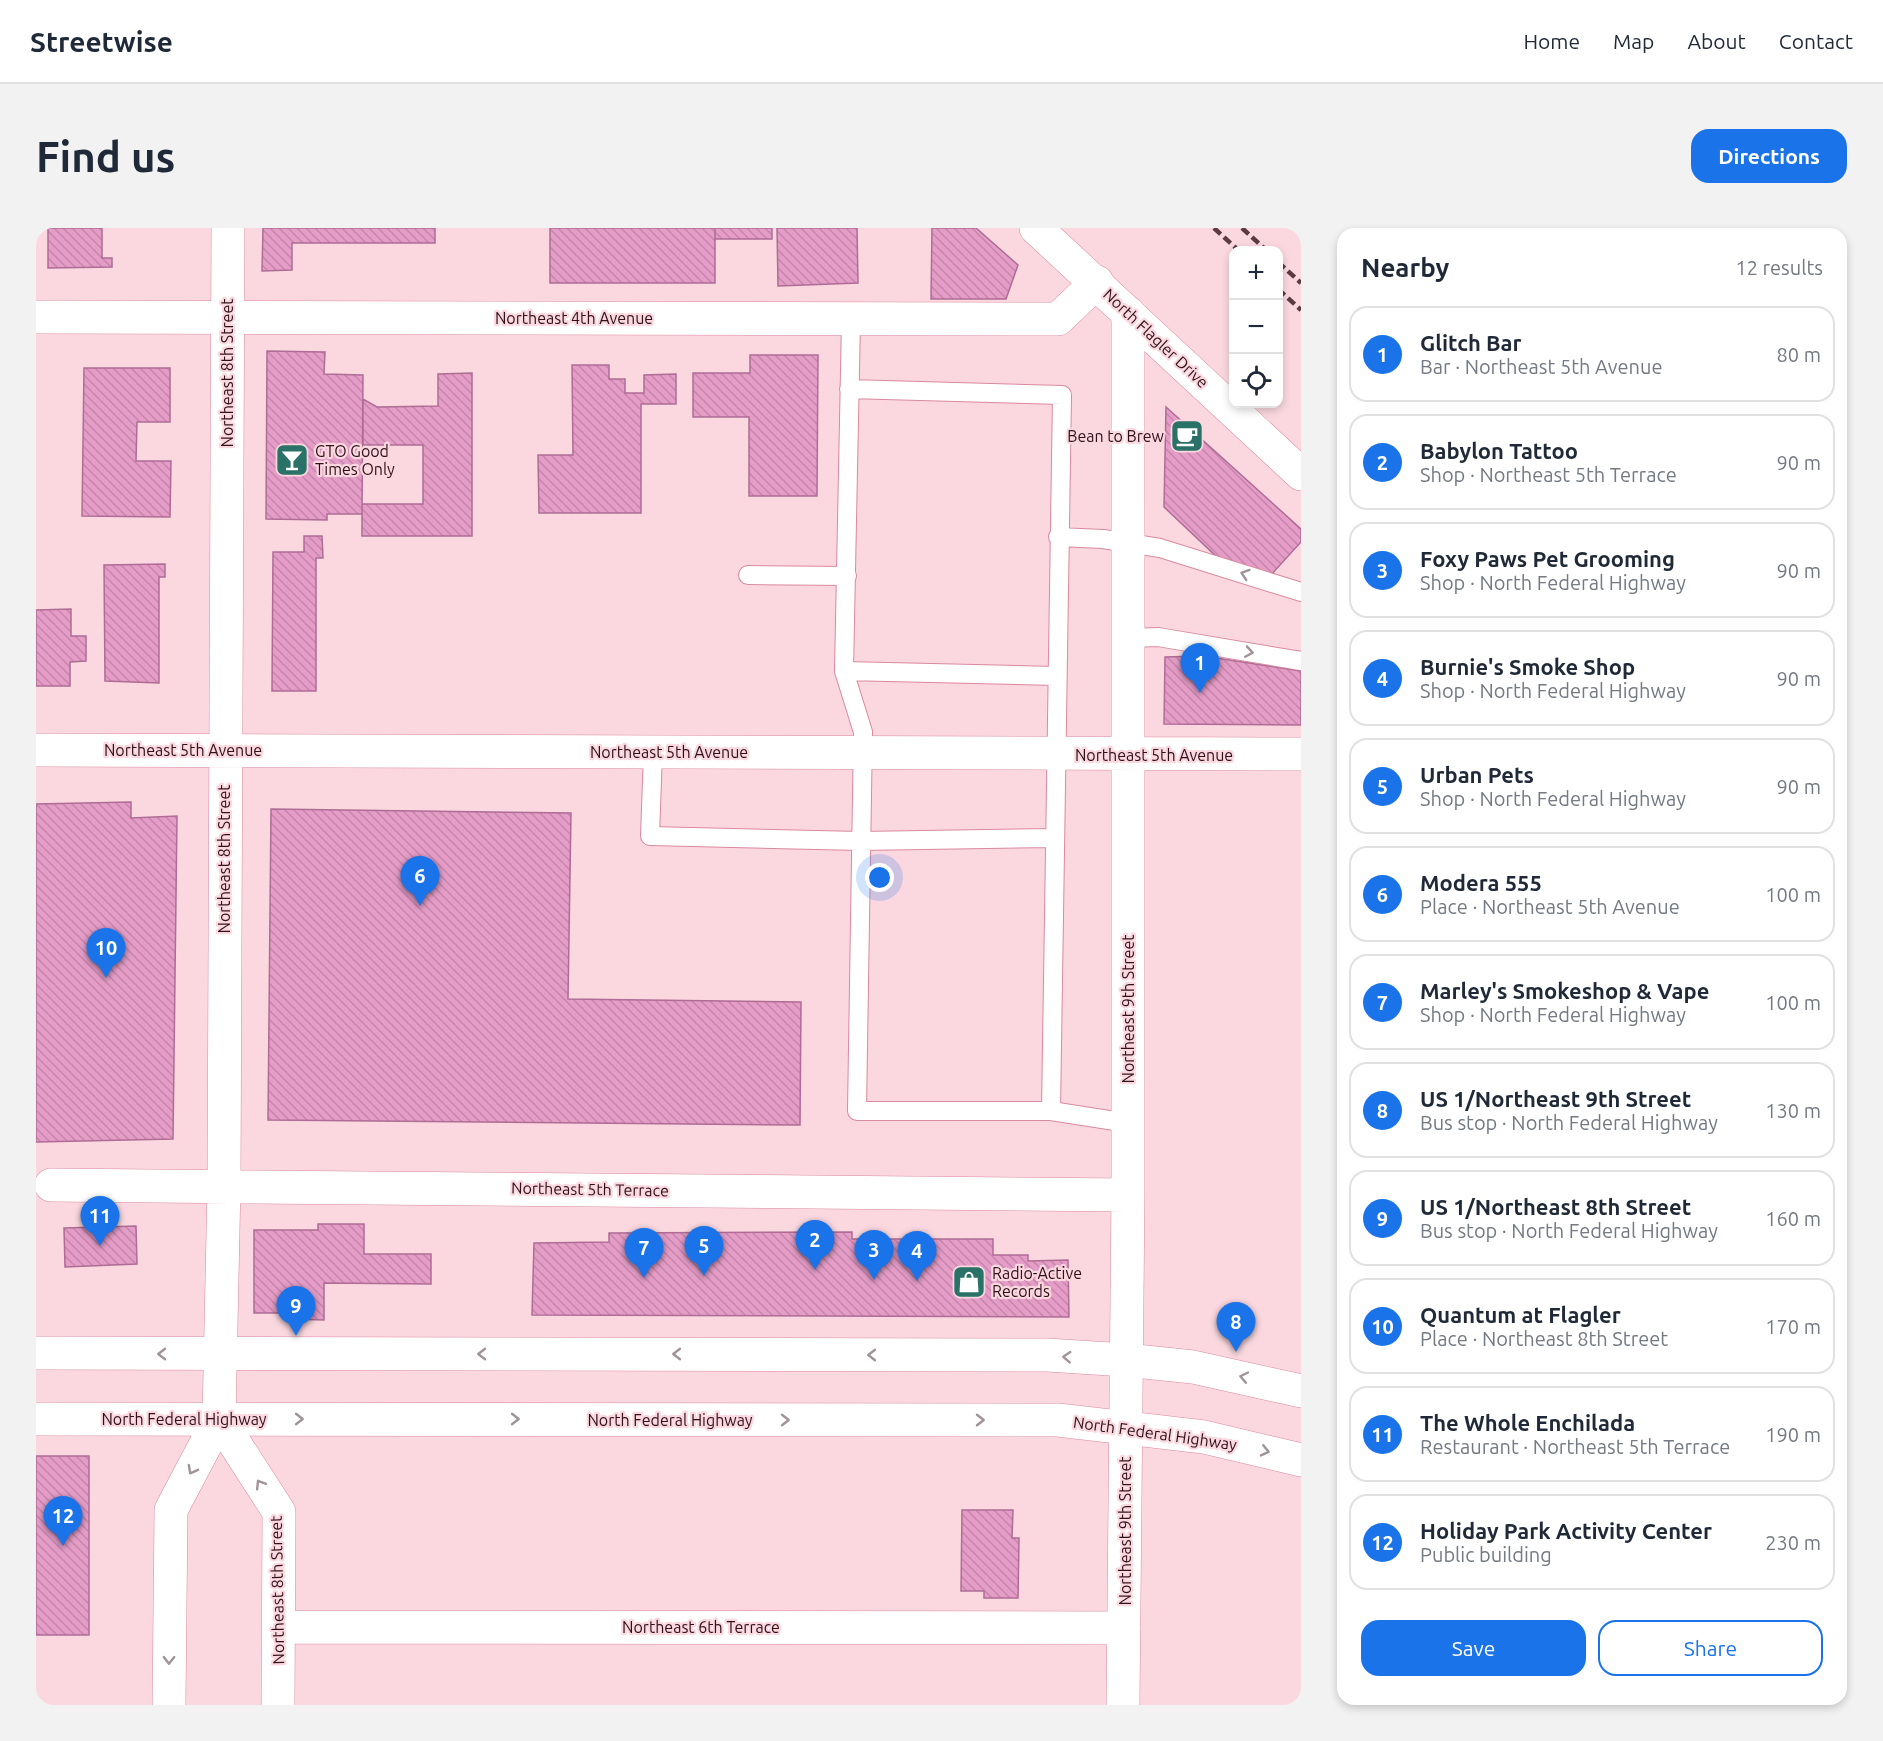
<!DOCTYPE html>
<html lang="en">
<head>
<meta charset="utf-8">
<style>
  :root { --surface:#fff; --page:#f2f2f3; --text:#1f2937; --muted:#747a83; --line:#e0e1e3; --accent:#1a73e8 }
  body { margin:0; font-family:Ubuntu,sans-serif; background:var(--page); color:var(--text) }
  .controls { position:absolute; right:18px; top:18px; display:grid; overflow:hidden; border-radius:12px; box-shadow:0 3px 9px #0003 }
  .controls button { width:54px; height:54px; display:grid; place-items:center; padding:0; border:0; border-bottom:2px solid var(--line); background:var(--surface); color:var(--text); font:30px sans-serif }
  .you { position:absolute; left:844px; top:650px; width:21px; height:21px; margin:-15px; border:4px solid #fff; border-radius:50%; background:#1a73e8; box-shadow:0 0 0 9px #1a73e833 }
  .badge { display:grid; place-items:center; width:39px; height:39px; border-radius:50%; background:var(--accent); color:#fff; font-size:20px; font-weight:700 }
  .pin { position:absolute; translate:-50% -50px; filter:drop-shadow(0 2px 3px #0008) }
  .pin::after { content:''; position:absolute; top:32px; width:21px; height:18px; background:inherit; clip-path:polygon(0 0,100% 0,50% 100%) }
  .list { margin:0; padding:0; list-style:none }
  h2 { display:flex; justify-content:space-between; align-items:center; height:78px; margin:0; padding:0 24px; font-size:26px }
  h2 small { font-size:20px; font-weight:400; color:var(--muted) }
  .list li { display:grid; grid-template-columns:39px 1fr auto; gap:18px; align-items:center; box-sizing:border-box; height:96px; margin:0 12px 12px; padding:0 12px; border:2px solid var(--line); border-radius:18px }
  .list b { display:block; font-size:22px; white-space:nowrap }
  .list p { margin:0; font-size:20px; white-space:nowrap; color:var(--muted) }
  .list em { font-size:20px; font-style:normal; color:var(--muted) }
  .actions { display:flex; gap:12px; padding:18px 24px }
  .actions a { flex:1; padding:14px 0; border:2px solid var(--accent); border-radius:18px; text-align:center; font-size:21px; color:var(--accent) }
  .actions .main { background:var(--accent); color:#fff }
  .icon { flex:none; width:33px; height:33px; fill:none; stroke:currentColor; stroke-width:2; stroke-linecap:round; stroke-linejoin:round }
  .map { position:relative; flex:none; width:1265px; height:1477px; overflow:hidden; border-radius:18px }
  header { display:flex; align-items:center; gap:36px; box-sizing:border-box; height:84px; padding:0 30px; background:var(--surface); border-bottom:2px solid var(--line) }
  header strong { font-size:28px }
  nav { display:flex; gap:33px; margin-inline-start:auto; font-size:21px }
  .intro { display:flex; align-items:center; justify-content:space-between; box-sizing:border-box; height:144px; padding:0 36px }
  h1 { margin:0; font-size:42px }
  .button { padding:15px 27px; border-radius:18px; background:var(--accent); color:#fff; font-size:21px; font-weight:700 }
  main { display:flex; gap:36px; padding:0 36px }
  aside { flex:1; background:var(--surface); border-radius:18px; box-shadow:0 3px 9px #0003 }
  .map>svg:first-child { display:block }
  .building { fill:url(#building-back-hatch); stroke:#af6c95; stroke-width:1.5 }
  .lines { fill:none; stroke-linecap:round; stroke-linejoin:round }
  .lane-casing { stroke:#da899e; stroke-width:20 }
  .street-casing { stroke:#da899e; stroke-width:34 }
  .secondary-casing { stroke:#da899e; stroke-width:34 }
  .primary-casing { stroke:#da899e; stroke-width:34 }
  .lane { stroke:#fff; stroke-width:18 }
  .street { stroke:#fff; stroke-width:33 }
  .secondary { stroke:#fff; stroke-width:33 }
  .primary { stroke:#fff; stroke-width:33 }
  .rail { stroke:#5a3b44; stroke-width:4.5; stroke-dasharray:9 4.5; stroke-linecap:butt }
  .oneway { stroke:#a19498 }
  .labels { text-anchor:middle; stroke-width:4.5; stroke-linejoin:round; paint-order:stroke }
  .street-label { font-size:16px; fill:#2f111a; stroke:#fbd8e0 }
  .poi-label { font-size:16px; fill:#2f111a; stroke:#fbd8e0; text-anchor:start }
</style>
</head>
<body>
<header>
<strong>Streetwise</strong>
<nav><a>Home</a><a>Map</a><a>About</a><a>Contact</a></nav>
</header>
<div class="intro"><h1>Find us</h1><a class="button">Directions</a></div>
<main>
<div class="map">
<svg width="1265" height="1477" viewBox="0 0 1265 1477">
  <defs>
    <pattern id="building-back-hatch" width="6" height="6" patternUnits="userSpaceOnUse" patternTransform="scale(1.5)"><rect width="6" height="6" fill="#e59dc8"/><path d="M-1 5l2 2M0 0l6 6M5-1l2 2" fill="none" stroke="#c586ab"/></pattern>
  </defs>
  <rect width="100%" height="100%" fill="#fbd8e0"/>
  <!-- building -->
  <path class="building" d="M12 0H66V30H76V39L12 40Z
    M227 0H399V15H256V42L226 43Z
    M514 0H679V55H514Z
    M679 0H736V11H679Z
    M741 0H821L822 55 742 58Z
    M896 0H940L982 37 970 71H895Z
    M231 123 289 124 288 146 327 147 326 286H291V292L230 291Z
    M714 127H782L781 268H713V189H657V145H714Z
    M536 137H573V151H589V165H608V147L640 146V176H605V285H503L502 227H537Z
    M48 140H134V194H101L100 233H135L134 289 46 288Z
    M436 145V308H326V276H387V217H327V171L341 179 402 178V146Z
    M1130 179 1265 301V314L1234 348 1182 330 1128 279Z
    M268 308H286L287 330H280V463H236L237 324H268Z
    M129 336V349H123V455L69 453 68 337Z
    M35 381V408H50V433L34 434V458H0V382Z
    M1167 428 1265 443V497L1128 496 1129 429Z
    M95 574V590L141 588 137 911 0 914V576Z
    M235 581 535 585 532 771 765 774 764 897 232 892Z
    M282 996H328V1026H395V1056L288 1055V1092L256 1091V1085H218V1002H282Z
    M100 998 101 1036 29 1039 28 1000Z
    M816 1004V1011H957V1027H992V1033L1032 1032 1033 1089 496 1087 498 1015 573 1014V1005Z
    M0 1228H53V1407H0Z
    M926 1282H977L976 1310H983L982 1370H948V1363H925Z"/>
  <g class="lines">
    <!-- lane casing -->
    <g class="lane-casing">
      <path id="lane" d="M815 92 808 443 827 504 821 883H1015
        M813 161 1026 167 1015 883 1092 895
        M1022 309 1067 311 1124 320 1265 364
        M712 347 811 348
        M1092 410 1122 409 1265 433
        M808 443 1020 448
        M617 524 614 608 824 613 1018 610"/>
    </g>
    <!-- street casing -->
    <g class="street-casing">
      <path id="street" d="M0 89 1022 91 1061 54
        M0 522 1265 526
        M15 957 1092 967
        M183 1191 243 1284 242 1477
        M243 1399 1088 1400
        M133 1477 135 1282 183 1191 188 957 192 0
        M1087 1477 1092 967V85"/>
    </g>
    <!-- secondary casing -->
    <g class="secondary-casing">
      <path id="secondary" d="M1000 0 1265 246"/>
    </g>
    <!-- primary casing -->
    <g class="primary-casing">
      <path id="primary" d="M0 1125 1011 1127 1090 1132 1157 1139 1265 1163
        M0 1191 1022 1192 1168 1209 1265 1232"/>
    </g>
    <!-- lane -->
    <use href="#lane" class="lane"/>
    <!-- street -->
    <use href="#street" class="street"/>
    <!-- secondary -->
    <use href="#secondary" class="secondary"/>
    <!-- primary -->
    <use href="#primary" class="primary"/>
    <!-- rail -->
    <path class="rail" d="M1178 0 1202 22
      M1206 0 1230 22
      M1242 34 1265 55
      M1242 61 1265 82"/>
  </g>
  <!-- one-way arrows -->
  <defs><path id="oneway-chevron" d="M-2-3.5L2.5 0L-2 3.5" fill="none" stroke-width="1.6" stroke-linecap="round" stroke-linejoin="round" transform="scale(1.5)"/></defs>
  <g class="oneway">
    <use href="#oneway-chevron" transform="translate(1209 346) rotate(-162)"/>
    <use href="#oneway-chevron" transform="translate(1213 424) rotate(9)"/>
    <use href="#oneway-chevron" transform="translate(126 1126) rotate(-180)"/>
    <use href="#oneway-chevron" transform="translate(446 1126) rotate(-180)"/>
    <use href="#oneway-chevron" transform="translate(641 1126) rotate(-180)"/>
    <use href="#oneway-chevron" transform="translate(836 1127) rotate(-180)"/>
    <use href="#oneway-chevron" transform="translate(1031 1129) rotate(-177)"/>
    <use href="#oneway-chevron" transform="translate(1208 1149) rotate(-168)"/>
    <use href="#oneway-chevron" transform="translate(263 1191)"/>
    <use href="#oneway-chevron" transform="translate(479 1191)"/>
    <use href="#oneway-chevron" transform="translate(749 1192)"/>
    <use href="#oneway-chevron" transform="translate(944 1192)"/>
    <use href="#oneway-chevron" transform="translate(1229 1223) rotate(13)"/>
    <use href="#oneway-chevron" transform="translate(156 1242) rotate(118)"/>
    <use href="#oneway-chevron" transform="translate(224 1256) rotate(-122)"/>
    <use href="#oneway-chevron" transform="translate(133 1432) rotate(91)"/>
  </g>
  <!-- icons -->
  <defs>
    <g id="cafe-square" transform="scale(1.725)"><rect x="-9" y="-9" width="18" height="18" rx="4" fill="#2a7167" stroke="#fbd8e0"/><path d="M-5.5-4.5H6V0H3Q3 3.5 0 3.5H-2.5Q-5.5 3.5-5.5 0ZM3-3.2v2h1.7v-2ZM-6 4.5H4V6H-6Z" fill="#fff"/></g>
    <g id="bar-square" transform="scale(1.725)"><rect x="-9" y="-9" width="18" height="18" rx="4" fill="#2a7167" stroke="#fbd8e0"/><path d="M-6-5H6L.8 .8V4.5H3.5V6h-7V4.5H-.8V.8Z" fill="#fff"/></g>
    <g id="shop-square" transform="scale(1.725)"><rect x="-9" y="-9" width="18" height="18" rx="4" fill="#2a7167" stroke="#fbd8e0"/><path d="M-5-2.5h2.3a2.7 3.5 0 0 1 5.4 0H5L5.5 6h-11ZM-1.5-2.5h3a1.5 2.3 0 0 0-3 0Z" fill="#fff"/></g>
  </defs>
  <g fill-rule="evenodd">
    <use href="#cafe-square" x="1151" y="208"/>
    <use href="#bar-square" x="256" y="232"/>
    <use href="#shop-square" x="933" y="1054"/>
  </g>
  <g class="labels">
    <!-- street labels -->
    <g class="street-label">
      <text x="538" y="96">Northeast 4th Avenue</text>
      <text transform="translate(1120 110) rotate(43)" y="6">North Flagler Drive</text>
      <text transform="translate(191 145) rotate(-90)" y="6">Northeast 8th Street</text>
      <text x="147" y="528">Northeast 5th Avenue</text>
      <text x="633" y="530">Northeast 5th Avenue</text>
      <text x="1118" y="533">Northeast 5th Avenue</text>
      <text transform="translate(188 631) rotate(-90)" y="6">Northeast 8th Street</text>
      <text transform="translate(1092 781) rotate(-90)" y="6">Northeast 9th Street</text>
      <text transform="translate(554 961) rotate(1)" y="6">Northeast 5th Terrace</text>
      <text x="148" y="1197">North Federal Highway</text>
      <text x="634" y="1198">North Federal Highway</text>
      <text transform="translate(1119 1205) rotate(8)" y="6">North Federal Highway</text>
      <text transform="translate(1089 1303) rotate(-90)" y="6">Northeast 9th Street</text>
      <text transform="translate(241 1362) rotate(-91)" y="6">Northeast 8th Street</text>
      <text x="665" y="1405">Northeast 6th Terrace</text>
    </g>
    <!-- poi labels -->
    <g class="poi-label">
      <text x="1128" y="214" text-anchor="end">Bean to Brew</text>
      <text x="279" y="229">GTO Good<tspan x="279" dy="18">Times Only</tspan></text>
      <text x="956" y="1051">Radio-Active<tspan x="956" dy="18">Records</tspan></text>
    </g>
  </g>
</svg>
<div class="controls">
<button>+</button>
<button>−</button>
<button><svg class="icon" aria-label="locate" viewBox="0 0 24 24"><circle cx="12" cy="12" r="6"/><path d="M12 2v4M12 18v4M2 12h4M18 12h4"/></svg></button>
</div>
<div class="you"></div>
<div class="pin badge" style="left:1164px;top:465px">1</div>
<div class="pin badge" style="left:779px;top:1042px">2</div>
<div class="pin badge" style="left:838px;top:1052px">3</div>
<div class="pin badge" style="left:881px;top:1053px">4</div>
<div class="pin badge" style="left:668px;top:1048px">5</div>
<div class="pin badge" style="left:384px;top:678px">6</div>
<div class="pin badge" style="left:608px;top:1050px">7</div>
<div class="pin badge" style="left:1200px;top:1124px">8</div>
<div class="pin badge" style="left:260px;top:1108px">9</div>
<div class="pin badge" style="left:70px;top:750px">10</div>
<div class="pin badge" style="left:64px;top:1018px">11</div>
<div class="pin badge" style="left:27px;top:1318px">12</div>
</div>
<aside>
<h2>Nearby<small>12 results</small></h2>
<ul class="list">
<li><span class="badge">1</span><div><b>Glitch Bar</b><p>Bar · Northeast 5th Avenue</p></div><em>80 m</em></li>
<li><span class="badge">2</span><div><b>Babylon Tattoo</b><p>Shop · Northeast 5th Terrace</p></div><em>90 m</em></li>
<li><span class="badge">3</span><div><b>Foxy Paws Pet Grooming</b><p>Shop · North Federal Highway</p></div><em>90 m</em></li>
<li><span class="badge">4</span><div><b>Burnie's Smoke Shop</b><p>Shop · North Federal Highway</p></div><em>90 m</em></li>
<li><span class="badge">5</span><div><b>Urban Pets</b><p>Shop · North Federal Highway</p></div><em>90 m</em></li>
<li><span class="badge">6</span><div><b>Modera 555</b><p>Place · Northeast 5th Avenue</p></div><em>100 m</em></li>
<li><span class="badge">7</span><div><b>Marley's Smokeshop &amp; Vape</b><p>Shop · North Federal Highway</p></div><em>100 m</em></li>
<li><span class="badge">8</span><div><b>US 1/Northeast 9th Street</b><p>Bus stop · North Federal Highway</p></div><em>130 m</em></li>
<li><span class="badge">9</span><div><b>US 1/Northeast 8th Street</b><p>Bus stop · North Federal Highway</p></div><em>160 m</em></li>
<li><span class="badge">10</span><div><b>Quantum at Flagler</b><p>Place · Northeast 8th Street</p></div><em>170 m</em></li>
<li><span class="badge">11</span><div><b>The Whole Enchilada</b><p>Restaurant · Northeast 5th Terrace</p></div><em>190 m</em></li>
<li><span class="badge">12</span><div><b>Holiday Park Activity Center</b><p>Public building</p></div><em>230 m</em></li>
</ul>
<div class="actions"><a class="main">Save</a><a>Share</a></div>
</aside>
</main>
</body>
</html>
